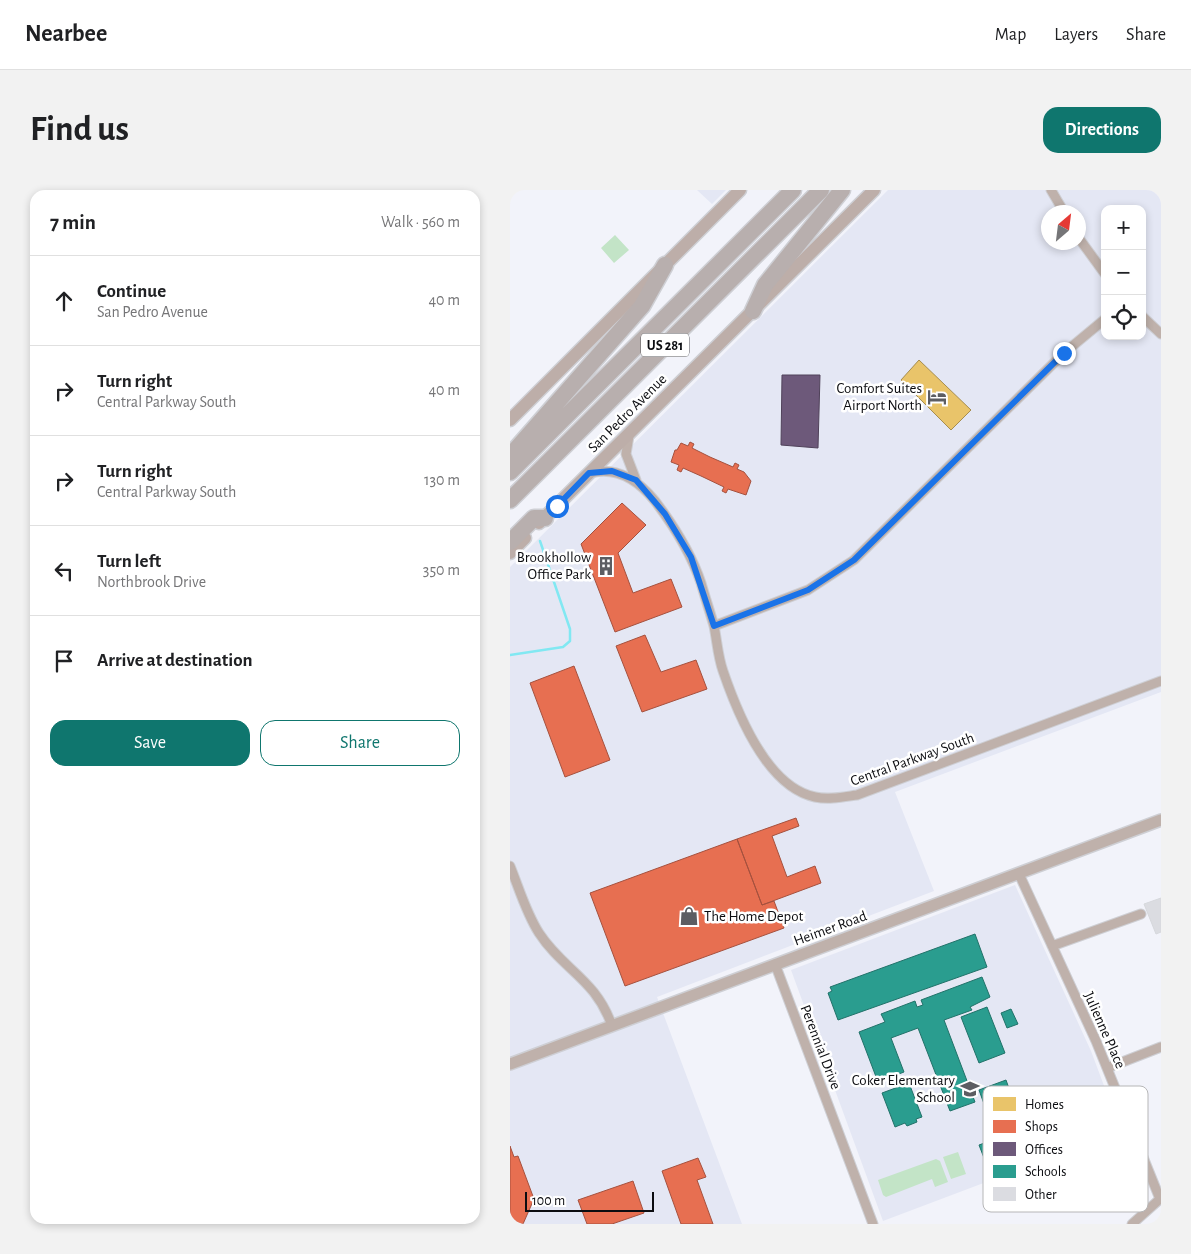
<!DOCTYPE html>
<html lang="en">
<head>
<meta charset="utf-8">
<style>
  :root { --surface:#fff; --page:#f2f2f2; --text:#202124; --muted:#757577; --line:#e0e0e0; --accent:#0f766e }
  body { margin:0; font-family:"Alegreya Sans",sans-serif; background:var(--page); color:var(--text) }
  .controls { position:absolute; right:15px; top:15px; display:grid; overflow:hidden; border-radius:10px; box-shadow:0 2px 8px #0003 }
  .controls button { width:45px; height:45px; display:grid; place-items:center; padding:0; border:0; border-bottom:1px solid var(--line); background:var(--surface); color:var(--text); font:25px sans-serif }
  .compass { position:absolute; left:531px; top:15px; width:45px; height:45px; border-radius:50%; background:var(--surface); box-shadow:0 2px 8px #0003; rotate:28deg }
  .scale { position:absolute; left:15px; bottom:12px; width:129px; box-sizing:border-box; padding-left:5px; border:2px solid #0b0c10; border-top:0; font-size:14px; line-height:18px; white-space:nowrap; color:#0b0c10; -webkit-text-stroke:4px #fff; paint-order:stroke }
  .stop { position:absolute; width:15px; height:15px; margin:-11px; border:4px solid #1a73e8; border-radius:50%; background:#fff }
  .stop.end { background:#1a73e8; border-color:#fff; box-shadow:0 1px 5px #0008 }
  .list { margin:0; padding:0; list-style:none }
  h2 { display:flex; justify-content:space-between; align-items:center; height:65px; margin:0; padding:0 20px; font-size:21px }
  h2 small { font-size:16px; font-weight:400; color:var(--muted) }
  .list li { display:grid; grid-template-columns:32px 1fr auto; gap:15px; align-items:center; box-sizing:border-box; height:90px; padding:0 20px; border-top:1px solid var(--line) }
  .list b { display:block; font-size:19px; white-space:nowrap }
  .list p { margin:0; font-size:16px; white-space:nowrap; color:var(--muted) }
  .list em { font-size:16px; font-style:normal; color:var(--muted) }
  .actions { display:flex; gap:10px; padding:15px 20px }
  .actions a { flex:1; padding:11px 0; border:1px solid var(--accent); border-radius:15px; text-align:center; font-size:18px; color:var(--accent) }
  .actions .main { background:var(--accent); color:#fff }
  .icon { flex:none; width:28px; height:28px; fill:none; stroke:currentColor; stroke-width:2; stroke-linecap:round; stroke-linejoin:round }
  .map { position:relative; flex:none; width:651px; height:1034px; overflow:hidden; border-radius:15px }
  header { display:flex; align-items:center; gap:30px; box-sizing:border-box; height:70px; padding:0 25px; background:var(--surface); border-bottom:1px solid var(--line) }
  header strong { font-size:24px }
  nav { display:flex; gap:28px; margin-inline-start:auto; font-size:18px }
  .intro { display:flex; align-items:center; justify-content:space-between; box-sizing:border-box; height:120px; padding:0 30px }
  h1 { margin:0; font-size:35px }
  .button { padding:12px 22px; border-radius:15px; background:var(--accent); color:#fff; font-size:18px; font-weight:700 }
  main { display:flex; gap:30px; padding:0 30px }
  aside { flex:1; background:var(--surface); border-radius:15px; box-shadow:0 2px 8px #0003 }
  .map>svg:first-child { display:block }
  .built { fill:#e4e7f4; fill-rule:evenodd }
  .green { fill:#c3e4c7 }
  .homes { fill:#e9c46a; stroke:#a68d4f }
  .shops { fill:#e76f51; stroke:#a5513e }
  .offices { fill:#6d597a; stroke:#50425a }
  .schools { fill:#2a9d8f; stroke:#217269 }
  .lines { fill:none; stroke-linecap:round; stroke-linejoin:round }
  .stream { stroke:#81e8f2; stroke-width:2.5 }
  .building { fill:#dbdce1; stroke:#d6d8dc }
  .minor-casing { stroke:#cecfd4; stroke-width:11 }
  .tertiary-casing { stroke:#cecfd4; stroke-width:14 }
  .secondary-casing { stroke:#cecfd4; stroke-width:15 }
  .motorway-casing { stroke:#cecfd4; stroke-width:19 }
  .minor { stroke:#bfb1ab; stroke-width:9 }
  .tertiary { stroke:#bfb1ab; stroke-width:11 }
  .secondary { stroke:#bdaea9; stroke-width:12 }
  .motorway { stroke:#b8afae; stroke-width:16 }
  .route { stroke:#1a73e8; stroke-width:6 }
  .labels { text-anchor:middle; stroke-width:5; stroke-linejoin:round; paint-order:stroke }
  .shield { fill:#fff; stroke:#545558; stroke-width:1 }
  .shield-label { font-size:14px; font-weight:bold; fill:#0b0c10 }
  .poi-label { font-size:15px; fill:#0b0c10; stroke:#fff; text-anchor:end }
  .street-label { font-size:15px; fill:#0b0c10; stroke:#fff }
  .key { fill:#fff; stroke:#b6b6b7; stroke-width:1 }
  .key-label { font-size:14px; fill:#0b0c10 }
</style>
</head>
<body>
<header>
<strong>Nearbee</strong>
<nav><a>Map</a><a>Layers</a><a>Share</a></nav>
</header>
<div class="intro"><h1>Find us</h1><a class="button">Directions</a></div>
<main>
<aside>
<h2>7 min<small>Walk · 560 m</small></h2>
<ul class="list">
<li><svg class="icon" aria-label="ahead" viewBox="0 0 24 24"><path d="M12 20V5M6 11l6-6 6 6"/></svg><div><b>Continue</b><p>San Pedro Avenue</p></div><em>40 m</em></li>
<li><svg class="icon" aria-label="right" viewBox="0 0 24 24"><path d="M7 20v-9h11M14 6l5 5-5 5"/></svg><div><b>Turn right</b><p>Central Parkway South</p></div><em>40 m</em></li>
<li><svg class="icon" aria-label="right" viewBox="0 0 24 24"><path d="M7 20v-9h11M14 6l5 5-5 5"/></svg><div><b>Turn right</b><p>Central Parkway South</p></div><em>130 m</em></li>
<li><svg class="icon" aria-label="left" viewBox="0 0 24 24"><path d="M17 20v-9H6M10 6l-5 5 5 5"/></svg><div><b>Turn left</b><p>Northbrook Drive</p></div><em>350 m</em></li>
<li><svg class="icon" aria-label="arrive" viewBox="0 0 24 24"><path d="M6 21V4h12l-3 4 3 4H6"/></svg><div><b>Arrive at destination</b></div></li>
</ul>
<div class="actions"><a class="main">Save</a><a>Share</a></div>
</aside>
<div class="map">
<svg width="651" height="1034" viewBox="0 0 651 1034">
  <rect width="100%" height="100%" fill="#f2f3fa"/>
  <!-- built -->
  <path class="built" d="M187 0H216L202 14Z
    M378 0H651V502L385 602 424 701 147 807 232 1034H0V377ZM595 19H632V146H595ZM538 22H568V52H538Z
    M505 695 581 861 611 941 373 1031 281 780Z"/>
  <!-- green -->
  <path class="green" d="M105 45 119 60 104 73 91 58Z
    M448 962 456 984 441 989 433 967Z
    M426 969 430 971 438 992 425 997 422 989 376 1007 373 1005 368 990Z"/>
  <!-- homes -->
  <path class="homes" d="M409 170 461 220 441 240 391 190Z"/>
  <!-- shops -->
  <path class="shops" d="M180 252 184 254 182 258 200 267 223 277 225 273 229 275 227 279 234 282 241 291 236 305 218 299 216 303 212 301 214 297 191 286 173 278 171 282 167 280 169 275 161 272 165 260H167L171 253 178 256Z
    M112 313 136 335 108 363 123 403 161 389 172 417 105 442 71 354Z
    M135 445 151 482 186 470 197 499 132 522 106 456Z
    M64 476 100 570 55 587 20 493Z
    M286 628 289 636 262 646 277 687 305 676 311 693 252 715 227 649Z
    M227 649 252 715 264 711 274 738 115 796 80 703Z
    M0 956 4 967 8 966 24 1009 13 1034H0Z
    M188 968 196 987 187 990 203 1034H171L152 981Z
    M123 991 134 1023 102 1034H77L68 1010Z"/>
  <!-- offices -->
  <path class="offices" d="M272 185H310L308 258 271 255Z"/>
  <!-- schools -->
  <path class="schools" d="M465 744 477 777 328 830 318 803 322 801 320 797Z
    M472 787 480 807 460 817 462 820 434 830 465 912 440 921 408 838 381 848 394 882 368 892 349 842 375 832 371 824 405 811 407 817 413 815 411 810Z
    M477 817 495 863 469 873 451 827Z
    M501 819 508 834 497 838 491 823Z
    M496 890 506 918 503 919 508 931 483 939 469 900Z
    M399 893 412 927 406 929 407 932 397 936 395 933 385 937 372 903Z
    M488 948 498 975 479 981 469 955Z"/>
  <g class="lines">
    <!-- stream -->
    <path class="stream" d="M0 465 53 457 60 451V439L30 351"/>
  </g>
  <!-- building -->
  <path class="building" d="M651 708V742L646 744 634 714Z"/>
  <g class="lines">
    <!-- minor casing -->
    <g class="minor-casing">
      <path id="minor" d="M541 0 554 22
        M568 47 595 84
        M632 126 651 144
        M119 246 116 264 126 290
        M80 283C107 276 129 291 145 311 164 336 181 363 191 393 195 407 200 422 204 436 207 451 208 467 213 481 227 522 257 597 305 607 319 610 333 607 347 605L651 491
        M204 436 298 400 344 370 554 163 595 129
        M0 676C9 698 16 723 29 743 53 780 86 789 102 836
        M509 684 586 851 650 1009
        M542 756 631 724
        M265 774 363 1034
        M597 878 651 857
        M622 1034 651 1008"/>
    </g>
    <!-- tertiary casing -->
    <g class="tertiary-casing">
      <path id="tertiary" d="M0 874 651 630"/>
    </g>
    <!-- secondary casing -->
    <g class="secondary-casing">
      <path id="secondary" d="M0 230 230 0
        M29 333 364 0
        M0 363 15 348"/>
    </g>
    <!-- motorway casing -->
    <g class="motorway-casing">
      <path id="motorway" d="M243 121 255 95 332 0
        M0 266 132 116 155 75
        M0 282 283 0
        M0 310 311 0
        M0 352 24 328H35"/>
    </g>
    <!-- minor -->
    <use href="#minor" class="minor"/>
    <!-- tertiary -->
    <use href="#tertiary" class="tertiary"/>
    <!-- secondary -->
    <use href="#secondary" class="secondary"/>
    <!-- motorway -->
    <use href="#motorway" class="motorway"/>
  </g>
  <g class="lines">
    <!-- route -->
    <path class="route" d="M47 316 79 283 102 281 126 290 155 324 181 367 204 436 298 400 344 370 554 163"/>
  </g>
  <!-- icons -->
  <defs>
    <g id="hotel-bare" transform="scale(1.5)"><path d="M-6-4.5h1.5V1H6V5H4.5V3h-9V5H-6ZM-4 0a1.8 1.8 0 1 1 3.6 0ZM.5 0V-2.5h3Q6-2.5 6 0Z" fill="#5c5d62" stroke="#fff" stroke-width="2.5" paint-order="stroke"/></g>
    <g id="building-bare" transform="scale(1.5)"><path d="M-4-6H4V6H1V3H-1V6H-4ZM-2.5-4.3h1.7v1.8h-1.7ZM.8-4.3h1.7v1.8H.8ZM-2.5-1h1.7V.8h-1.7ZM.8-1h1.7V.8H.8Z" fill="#5c5d62" stroke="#fff" stroke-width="2.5" paint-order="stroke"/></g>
    <g id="shop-bare" transform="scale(1.5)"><path d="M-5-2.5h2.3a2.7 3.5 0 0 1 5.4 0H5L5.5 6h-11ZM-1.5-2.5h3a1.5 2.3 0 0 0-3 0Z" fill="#5c5d62" stroke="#fff" stroke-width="2.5" paint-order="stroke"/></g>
    <g id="school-bare" transform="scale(1.5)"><path d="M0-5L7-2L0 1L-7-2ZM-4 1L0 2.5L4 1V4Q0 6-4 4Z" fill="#5c5d62" stroke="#fff" stroke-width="2.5" paint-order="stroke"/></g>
  </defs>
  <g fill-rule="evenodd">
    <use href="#hotel-bare" x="427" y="207"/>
    <use href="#building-bare" x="96" y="376"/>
    <use href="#shop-bare" x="179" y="726"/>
    <use href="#school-bare" x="460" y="899"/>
  </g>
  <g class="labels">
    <!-- shield labels -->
    <rect class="shield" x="131" y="143.5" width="48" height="23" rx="4"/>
    <g class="shield-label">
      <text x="155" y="160">US 281</text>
    </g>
    <!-- poi labels -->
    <g class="poi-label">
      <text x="412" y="203">Comfort Suites<tspan x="412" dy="17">Airport North</tspan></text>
      <text x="81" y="372">Brookhollow<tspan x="81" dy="17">Office Park</tspan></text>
      <text x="194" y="731" text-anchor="start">The Home Depot</text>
      <text x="445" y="895">Coker Elementary<tspan x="445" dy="17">School</tspan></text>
    </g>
    <!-- street labels -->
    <g class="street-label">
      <text transform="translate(117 223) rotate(-45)" y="5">San Pedro Avenue</text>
      <text transform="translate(402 569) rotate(-20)" y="5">Central Parkway South</text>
      <text transform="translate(320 738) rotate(-20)" y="5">Heimer Road</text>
      <text transform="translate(595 840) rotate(66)" y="5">Julienne Place</text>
      <text transform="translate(311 857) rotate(69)" y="5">Perennial Drive</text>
    </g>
  </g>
  <!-- legend -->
  <rect x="473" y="896" width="165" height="126" rx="8" class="key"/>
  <rect x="483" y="907" width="23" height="14" fill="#e9c46a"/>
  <rect x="483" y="930" width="23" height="13" fill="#e76f51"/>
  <rect x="483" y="952" width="23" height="14" fill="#6d597a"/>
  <rect x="483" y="975" width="23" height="13" fill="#2a9d8f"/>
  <rect x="483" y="997" width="23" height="14" fill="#dbdce1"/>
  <g class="key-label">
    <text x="515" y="919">Homes</text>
    <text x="515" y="941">Shops</text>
    <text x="515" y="964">Offices</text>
    <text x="515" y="986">Schools</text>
    <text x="515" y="1009">Other</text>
  </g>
</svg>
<div class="controls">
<button>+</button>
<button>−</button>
<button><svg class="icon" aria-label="locate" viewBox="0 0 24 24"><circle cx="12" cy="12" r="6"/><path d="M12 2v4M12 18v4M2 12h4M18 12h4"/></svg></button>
</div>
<svg class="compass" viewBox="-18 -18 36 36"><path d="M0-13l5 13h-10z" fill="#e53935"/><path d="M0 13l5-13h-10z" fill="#757577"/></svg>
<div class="scale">100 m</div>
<div class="stop" style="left:47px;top:316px"></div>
<div class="stop end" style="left:554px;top:163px"></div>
</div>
</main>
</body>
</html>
